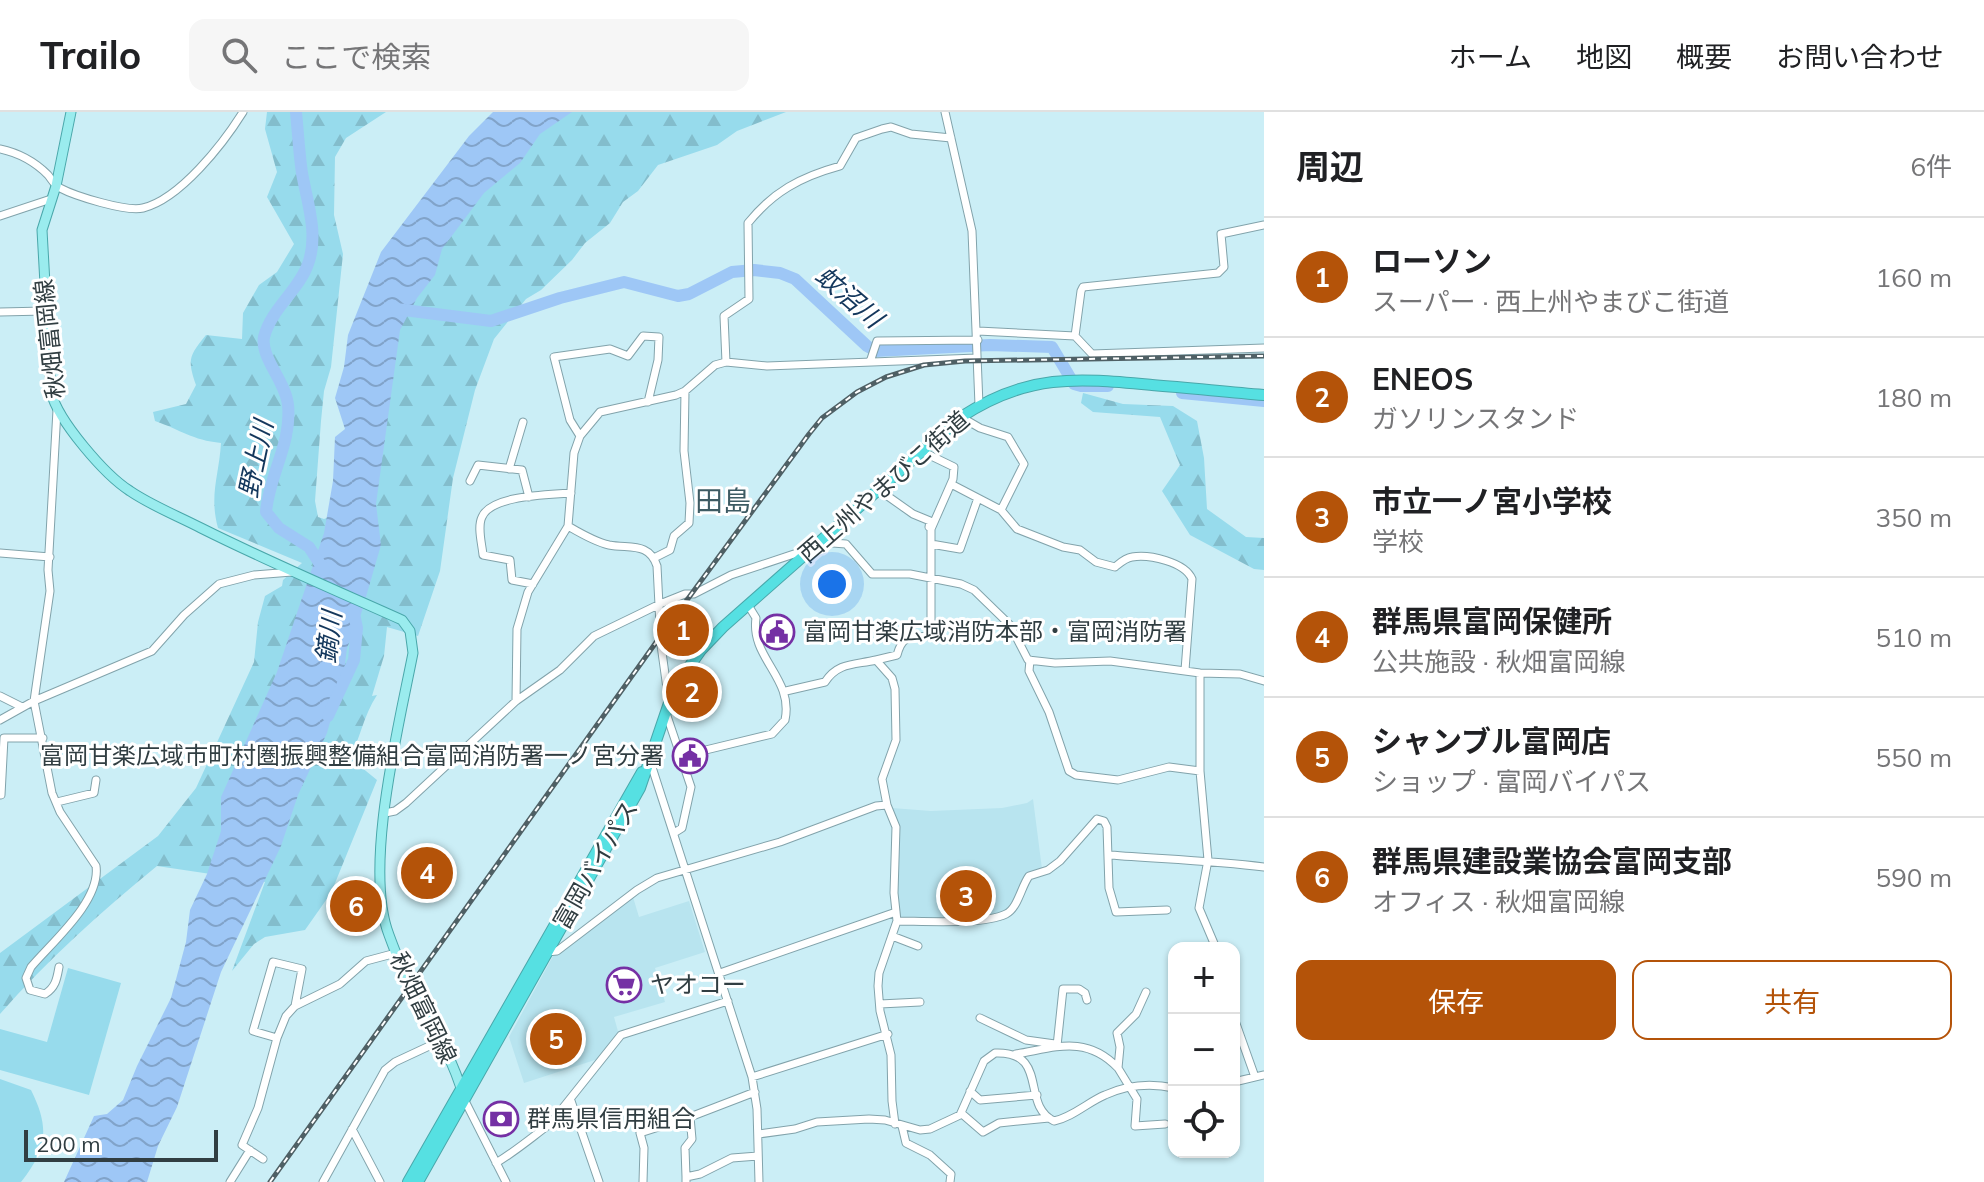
<!DOCTYPE html>
<html lang="ja">
<head>
<meta charset="utf-8">
<style>
  :root { --surface:#fff; --page:#f6f6f6; --text:#202124; --muted:#757577; --line:#e0e0e0; --accent:#b45309 }
  body { margin:0; font-family:Mulish,"Noto Sans JP",sans-serif; background:var(--page); color:var(--text) }
  .controls { position:absolute; right:24px; bottom:24px; display:grid; overflow:hidden; border-radius:16px; box-shadow:0 2px 6px #0004 }
  .controls button { width:72px; height:72px; display:grid; place-items:center; padding:0; border:0; border-bottom:2px solid var(--line); background:var(--surface); color:var(--text); font:40px sans-serif }
  .scale { position:absolute; left:24px; bottom:20px; width:194px; box-sizing:border-box; padding-left:8px; border:4px solid #313e42; border-top:0; font-size:22px; line-height:28px; white-space:nowrap; color:#313e42; -webkit-text-stroke:6px #fff; paint-order:stroke }
  .you { position:absolute; left:832px; top:472px; width:28px; height:28px; margin:-20px; border:6px solid #fff; border-radius:50%; background:#1a73e8; box-shadow:0 0 0 12px #1a73e833 }
  .badge { display:grid; place-items:center; width:52px; height:52px; border-radius:50%; background:var(--accent); color:#fff; font-size:26px; font-weight:700 }
  .pin { position:absolute; translate:-50% -50%; border:4px solid #fff; box-shadow:0 2px 8px #0006 }
  .list { margin:0; padding:0; list-style:none }
  h2 { display:flex; justify-content:space-between; align-items:center; height:104px; margin:0; padding:0 32px; font-size:34px }
  h2 small { font-size:26px; font-weight:400; color:var(--muted) }
  .list li { display:grid; grid-template-columns:52px 1fr auto; gap:24px; align-items:center; box-sizing:border-box; height:120px; padding:0 32px; border-top:2px solid var(--line) }
  .list b { display:block; font-size:30px; white-space:nowrap }
  .list p { margin:0; font-size:26px; white-space:nowrap; color:var(--muted) }
  .list em { font-size:26px; font-style:normal; color:var(--muted) }
  .actions { display:flex; gap:16px; padding:24px 32px }
  .actions a { flex:1; padding:18px 0; border:2px solid var(--accent); border-radius:16px; text-align:center; font-size:28px; color:var(--accent) }
  .actions .main { background:var(--accent); color:#fff }
  .icon { flex:none; width:44px; height:44px; fill:none; stroke:currentColor; stroke-width:2; stroke-linecap:round; stroke-linejoin:round }
  .map { position:relative; flex:none; width:1264px; height:1070px; overflow:hidden }
  header { display:flex; align-items:center; gap:48px; box-sizing:border-box; height:112px; padding:0 40px; background:var(--surface); border-bottom:2px solid var(--line) }
  header strong { font-size:38px }
  nav { display:flex; gap:44px; margin-inline-start:auto; font-size:28px }
  .search { width:560px; height:72px; background:var(--page); display:flex; align-items:center; gap:20px; box-sizing:border-box; padding:0 28px; border-radius:16px; color:var(--muted); font-size:30px }
  main { display:flex }
  aside { flex:1; background:var(--surface) }
  .map>svg:first-child { display:block }
  .built { fill:#b8e4ef }
  .green { fill:#97dbec }
  .forest { fill:url(#forest-firs) }
  .water { fill:url(#water-waves) }
  .lines { fill:none; stroke-linecap:round; stroke-linejoin:round }
  .river { stroke:#9ec7f6; stroke-width:12 }
  .minor-casing { stroke:#82a3ab; stroke-width:9 }
  .major-casing { stroke:#49a7aa; stroke-width:11 }
  .highway-casing { stroke:#49a7aa; stroke-width:12 }
  .minor { stroke:#fff; stroke-width:7 }
  .major { stroke:#9aecee; stroke-width:9 }
  .highway { stroke:#56e0e2; stroke-width:10 }
  .rail-casing { stroke:#4f6065; stroke-width:5 }
  .rail { stroke:#fff; stroke-width:2; stroke-dasharray:6; stroke-linecap:butt }
  .labels { text-anchor:middle; stroke-width:6; stroke-linejoin:round; paint-order:stroke }
  .street-label { font-size:24px; fill:#313e42; stroke:#fff }
  .poi-label { font-size:24px; fill:#313e42; stroke:#fff; text-anchor:start }
  .water-label { font-size:26px; font-style:italic; fill:#13375c; stroke:#fff }
  .quarter-label { font-size:28px; fill:#3d5b63; stroke:#fff }
</style>
</head>
<body>
<header>
<strong>Trailo</strong>
<div class="search"><svg class="icon" aria-label="search" viewBox="0 0 24 24"><circle cx="10" cy="10" r="6"/><path d="M15 15l6 6"/></svg>ここで検索</div>
<nav><a>ホーム</a><a>地図</a><a>概要</a><a>お問い合わせ</a></nav>
</header>
<main>
<div class="map">
<svg width="1264" height="1070" viewBox="0 0 1264 1070">
  <defs>
    <pattern id="forest-firs" width="22" height="20" patternUnits="userSpaceOnUse" patternTransform="scale(2)"><rect width="22" height="20" fill="#97dbec"/><path d="M5 1l3.5 6h-7zM16 11l3.5 6h-7z" fill="#83bdcc"/></pattern>
    <pattern id="water-waves" width="16" height="10" patternUnits="userSpaceOnUse" patternTransform="scale(2)"><rect width="16" height="10" fill="#9ec7f6"/><path d="M0 5q4-4 8 0t8 0" fill="none" stroke="#81a3c9"/></pattern>
  </defs>
  <rect width="100%" height="100%" fill="#cbeef6"/>
  <!-- built -->
  <path class="built" d="M1033 687 1042 757 1025 763 1010 794 1003 800 974 805 902 806 898 803 896 780 900 729 892 696 931 699 1002 696 1027 691Z
    M348 772 368 781 375 780 377 800 344 804 340 786Z
    M633 785 639 805 689 789 705 840 655 856 665 890 614 905 619 923 598 947 524 971 509 925 553 844Z"/>
  <!-- green -->
  <path class="green" d="M68 856 121 871 89 983 0 958V917L47 930Z
    M0 967 31 978C50 1016 47 1037 21 1070H0Z"/>
  <!-- forest -->
  <path class="forest" d="M267 0H386L346 26 335 45 334 103 343 142 331 255 324 279 321 309 315 389 318 405 324 407 329 405 358 247 544 0H786L737 19 717 33 658 53 638 79 623 90 610 111 585 131 572 148 541 178 526 187 494 227 475 278 453 366 440 459 418 524 387 515 384 544 372 584 377 583C363 605 361 624 350 646L377 668 331 781 305 818 265 825 254 832 232 859 265 770 157 754C101 800 48 847 0 902V841L158 724 196 676 254 550 258 510 265 484 282 474 283 468 302 451 218 416C209 383 219 364 221 331 192 328 181 318 155 309L153 300 186 292 196 273C187 247 189 244 206 223L242 227 243 201 259 173 277 160 294 132 267 85 277 60 265 17Z
    M1083 281 1123 292 1173 294 1197 309 1204 346 1207 397 1246 425 1264 426V458L1254 457 1190 423 1162 379 1180 353 1160 305 1093 300 1081 291Z"/>
  <!-- water -->
  <path class="water" d="M493 0H572L540 22 520 51 484 81 442 137 435 163 417 186 400 218 376 392 381 433 361 502 347 536 344 560 327 621 298 683 281 734 221 860 177 995 158 1034 147 1070H64L94 1004 107 1002 123 988 137 954 171 886 186 830 190 798 207 762 221 719V685L277 560 324 421 333 369 335 325 345 317 335 286 344 255 348 223 381 140 469 24Z"/>
  <g class="lines">
    <!-- river -->
    <path class="river" d="M296 0C298 20 299 41 302 61 307 90 319 122 308 152 299 178 271 197 264 225 260 245 286 270 288 293 292 331 269 363 266 400L279 416 309 435 324 458
      M396 197 491 209 560 186 624 170 678 184 689 182 732 160 754 158 780 161 795 167 867 234 876 239 990 233 1052 235 1074 272 1081 274H1108
      M1182 281 1264 289
      M328 604 354 548 357 516 353 497"/>
    <!-- minor casing -->
    <g class="minor-casing">
      <path id="minor" d="M945 0 972 119 979 293
        M0 37C19 41 34 49 48 63 52 68 54 73 60 76 75 84 126 100 143 96 180 87 223 32 243 0
        M0 104 51 87
        M1264 113 1221 122 1224 155 1218 161 1083 175 1081 179 1075 224 1092 242 1264 236
        M0 200 45 199
        M978 219 1075 224
        M726 250 724 204 749 187 748 111C773 80 800 65 840 54L856 26 882 17 891 15 911 22 951 26
        M870 250 877 229 978 228
        M57 298 48 458 50 479 34 589 52 681 60 700 96 754C101 789 52 830 31 855L26 866 30 878 45 882C56 875 57 866 59 855
        M961 305 980 316 1008 325 1024 352 1001 398
        M580 324 570 308 554 245 610 237 628 244 643 224 659 225 658 248 648 290
        M509 357 523 310
        M470 369 478 353 522 358 529 385
        M951 372 1001 398 1017 417 1063 435 1080 438 1096 450 1115 455C1120 451 1125 446 1132 445 1149 442 1185 450 1192 467L1185 558
        M879 378 913 402 930 409 929 415
        M568 414C580 421 595 430 609 433 630 437 649 430 657 454L661 533 669 591
        M819 430 846 432 872 462H910L961 472 974 478 1010 513 1028 548 1055 551 1110 549 1200 561 1240 562 1264 569
        M931 432 960 437 978 386
        M0 441 50 445
        M654 446 670 438 674 424 689 411 690 391 684 339 685 279
        M533 472 512 468 510 448 483 443C482 432 477 415 482 405 491 383 549 383 571 381
        M1030 548 1029 559 1049 600 1069 659 1076 663 1118 668 1169 655 1200 659
        M1200 561V659L1208 748 1199 796 1216 836
        M786 579 825 570C838 550 855 553 876 548
        M0 584 22 595
        M516 589 517 517 528 480 568 414 574 341 580 324 600 300 676 283 685 279 715 253 726 250 767 254 977 246
        M666 601 691 675 682 716 674 721
        M0 608 34 589 152 539 184 503 219 472 254 463 292 460
        M681 644 772 622 785 608C794 566 750 546 756 506L748 493
        M650 649 752 965 757 997 759 1070
        M1 683 4 626H43
        M57 690 94 681 96 668
        M385 701 395 699 406 691 516 589 560 558 594 524 660 492 685 482H694L731 463 806 438
        M1110 743C1161 747 1213 749 1264 755
        M897 809C922 809 984 813 1006 802 1018 796 1021 775 1029 764L1048 758 1060 749 1097 707 1104 709 1107 715 1109 776 1116 800 1167 798
        M892 824 918 834
        M547 840 557 839 637 778 657 766 780 730 876 694 887 693
        M720 861 896 800
        M1146 880 1136 902 1117 921 1120 935 1118 956 1137 987 1135 1014 1165 1012
        M880 892 920 890
        M980 906 1026 928 1055 932
        M1234 906 1255 965
        M277 926 286 904 295 894 340 872 366 849 396 841
        M1057 934 1063 877H1079L1085 881 1087 888
        M1016 942C1054 936 1086 922 1118 956
        M752 965 888 922
        M1234 970 1264 963
        M970 979 980 988 1037 983
        M464 987 506 1070
        M571 989 599 1070
        M961 1001 983 1020 999 1011 1049 1006
        M895 1012 892 989 891 943 880 899 878 874 879 861 897 809 894 781 896 715 887 693 882 667 896 628 895 577 892 566 876 548 897 543C903 521 911 526 931 524V417L953 367 954 355 923 340
        M902 1014 906 1031 930 1043 951 1062 950 1070
        M352 1017 380 1070
        M759 1022 795 1017 817 1010 869 1007 885 1008 920 1018 930 1017 960 1003 984 949 995 941C1050 939 1020 993 1054 1009 1073 1005 1088 990 1105 983 1127 973 1151 971 1174 976
        M263 1047 242 1033 258 996 277 926 253 919 273 850 302 857 295 894
        M496 1051C516 1039 531 1026 550 1012L621 923 728 889
        M686 1065 685 1036 692 1027 690 1005 755 980
        M230 1070 250 1038
        M323 1070 385 958 395 950 440 929
        M643 1070 644 1036 640 1021 690 1005
        M686 1070V1065L700 1062 732 1046 758 1044"/>
    </g>
    <!-- major casing -->
    <g class="major-casing">
      <path id="major" d="M71 0 56 74 42 118 51 280C58 309 105 363 130 379 152 394 178 404 201 416 267 449 335 478 402 508L410 519 413 541C399 613 363 756 389 823 396 842 403 861 413 879 431 912 453 946 463 983"/>
    </g>
    <!-- highway casing -->
    <g class="highway-casing">
      <path id="highway" d="M408 1070 642 660
        M418 1070 640 676 669 591 682 565 701 538 723 515 961 305C1028 261 1077 266 1152 273 1190 276 1227 280 1264 283"/>
    </g>
    <!-- minor -->
    <use href="#minor" class="minor"/>
    <!-- major -->
    <use href="#major" class="major"/>
    <!-- highway -->
    <use href="#highway" class="highway"/>
    <!-- rail casing -->
    <g class="rail-casing">
      <path id="rail" d="M270 1070 662 522 809 322 822 306 857 280 886 265 924 253 965 249 1264 244"/>
    </g>
    <!-- rail -->
    <use href="#rail" class="rail"/>
  </g>
  <!-- icons -->
  <defs>
    <g id="civic-ring" transform="scale(1.8)"><circle r="9.5" fill="#fff" stroke="#7530a4" stroke-width="1.5"/><path d="M-.6-6.5H3V-4.5H.6V-3L4-1V1h2V6H-6V1h2V-1L-.6-3ZM-1.2 2.5V6h2.4V2.5Z" fill="#7530a4"/></g>
    <g id="supermarket-ring" transform="scale(1.8)"><circle r="9.5" fill="#fff" stroke="#7530a4" stroke-width="1.5"/><path d="M-6-5.5h2.5l.6 2H6L4.5 2H-2.5L-4.4-4H-6ZM-1.5 3.2a1.3 1.3 0 1 0 .1 0ZM3 3.2a1.3 1.3 0 1 0 .1 0Z" fill="#7530a4"/></g>
    <g id="bank-ring" transform="scale(1.8)"><circle r="9.5" fill="#fff" stroke="#7530a4" stroke-width="1.5"/><path d="M-6-4H6V4H-6ZM0-2.3a2.3 2.3 0 1 0 0 4.6a2.3 2.3 0 1 0 0-4.6Z" fill="#7530a4"/></g>
  </defs>
  <g fill-rule="evenodd">
    <use href="#civic-ring" x="777" y="520"/>
    <use href="#civic-ring" x="690" y="644"/>
    <use href="#supermarket-ring" x="624" y="873"/>
    <use href="#bank-ring" x="501" y="1007"/>
  </g>
  <g class="labels">
    <!-- street labels -->
    <g class="street-label">
      <text transform="translate(50 227) rotate(-96)" y="8">秋畑富岡線</text>
      <text transform="translate(884 375) rotate(-41)" y="8">西上州やまびこ街道</text>
      <text transform="translate(596 753) rotate(-60)" y="8">富岡バイパス</text>
      <text transform="translate(423 896) rotate(64)" y="8">秋畑富岡線</text>
    </g>
    <!-- poi labels -->
    <g class="poi-label">
      <text x="803" y="528">富岡甘楽広域消防本部・富岡消防署</text>
      <text x="664" y="652" text-anchor="end">富岡甘楽広域市町村圏振興整備組合富岡消防署一ノ宮分署</text>
      <text x="650" y="881">ヤオコー</text>
      <text x="527" y="1015">群馬県信用組合</text>
    </g>
    <!-- water labels -->
    <g class="water-label">
      <text transform="translate(849 185) rotate(41)" y="9">蚊沼川</text>
      <text transform="translate(256 347) rotate(-78)" y="9">野上川</text>
      <text transform="translate(329 525) rotate(-83)" y="9">鏑川</text>
    </g>
    <!-- quarter labels -->
    <g class="quarter-label">
      <text x="723" y="399">田島</text>
    </g>
  </g>
</svg>
<div class="controls">
<button>+</button>
<button>−</button>
<button><svg class="icon" aria-label="locate" viewBox="0 0 24 24"><circle cx="12" cy="12" r="6"/><path d="M12 2v4M12 18v4M2 12h4M18 12h4"/></svg></button>
</div>
<div class="scale">200 m</div>
<div class="you"></div>
<div class="pin badge" style="left:683px;top:518px">1</div>
<div class="pin badge" style="left:692px;top:580px">2</div>
<div class="pin badge" style="left:966px;top:784px">3</div>
<div class="pin badge" style="left:427px;top:761px">4</div>
<div class="pin badge" style="left:556px;top:927px">5</div>
<div class="pin badge" style="left:356px;top:794px">6</div>
</div>
<aside>
<h2>周辺<small>6件</small></h2>
<ul class="list">
<li><span class="badge">1</span><div><b>ローソン</b><p>スーパー · 西上州やまびこ街道</p></div><em>160 m</em></li>
<li><span class="badge">2</span><div><b>ENEOS</b><p>ガソリンスタンド</p></div><em>180 m</em></li>
<li><span class="badge">3</span><div><b>市立一ノ宮小学校</b><p>学校</p></div><em>350 m</em></li>
<li><span class="badge">4</span><div><b>群馬県富岡保健所</b><p>公共施設 · 秋畑富岡線</p></div><em>510 m</em></li>
<li><span class="badge">5</span><div><b>シャンブル富岡店</b><p>ショップ · 富岡バイパス</p></div><em>550 m</em></li>
<li><span class="badge">6</span><div><b>群馬県建設業協会富岡支部</b><p>オフィス · 秋畑富岡線</p></div><em>590 m</em></li>
</ul>
<div class="actions"><a class="main">保存</a><a>共有</a></div>
</aside>
</main>
</body>
</html>
